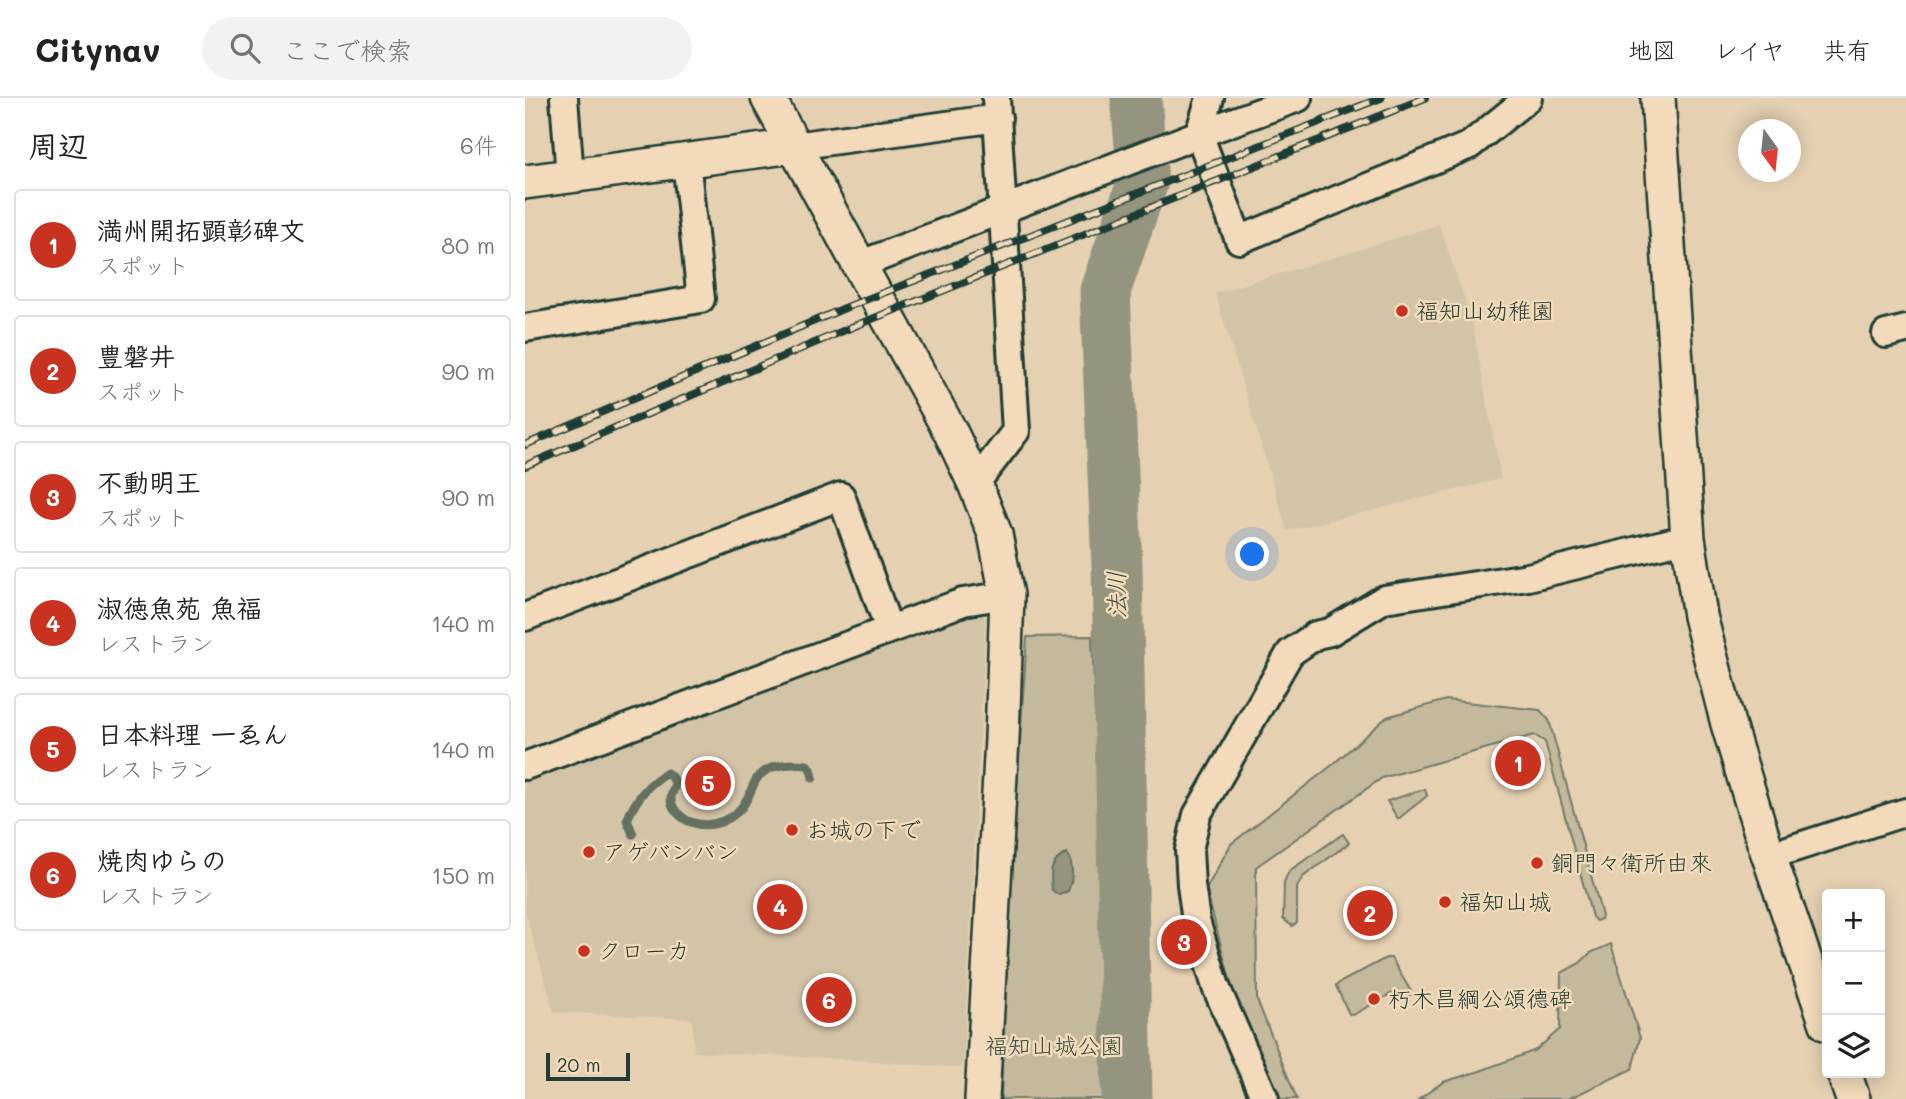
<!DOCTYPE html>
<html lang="ja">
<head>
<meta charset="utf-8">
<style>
  :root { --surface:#fff; --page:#f2f2f2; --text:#222; --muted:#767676; --line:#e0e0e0; --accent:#c8321e }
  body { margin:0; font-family:Mali,"Klee One",sans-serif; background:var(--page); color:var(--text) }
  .controls { position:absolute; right:21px; bottom:21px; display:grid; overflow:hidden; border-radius:7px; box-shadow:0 4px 18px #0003 }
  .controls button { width:63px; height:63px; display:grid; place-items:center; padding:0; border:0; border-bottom:2px solid var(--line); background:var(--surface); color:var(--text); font:35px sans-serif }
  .compass { position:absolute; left:1213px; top:21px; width:63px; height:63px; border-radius:50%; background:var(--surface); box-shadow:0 4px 18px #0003; rotate:165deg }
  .scale { position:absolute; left:21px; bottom:18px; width:84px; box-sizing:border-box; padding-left:7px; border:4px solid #1f3d34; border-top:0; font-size:19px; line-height:24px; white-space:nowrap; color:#1f3d34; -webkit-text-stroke:5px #f2daba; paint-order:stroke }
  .you { position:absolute; left:728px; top:457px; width:24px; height:24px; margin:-18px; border:5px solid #fff; border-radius:50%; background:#1a73e8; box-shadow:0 0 0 10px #1a73e833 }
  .badge { display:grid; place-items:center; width:46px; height:46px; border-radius:50%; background:var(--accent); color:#fff; font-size:23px; font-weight:700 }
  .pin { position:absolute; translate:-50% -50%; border:4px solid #fff; box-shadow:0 2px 7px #0006 }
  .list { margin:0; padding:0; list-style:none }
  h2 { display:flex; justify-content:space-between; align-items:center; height:91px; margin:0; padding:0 28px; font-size:30px }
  h2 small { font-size:23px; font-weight:400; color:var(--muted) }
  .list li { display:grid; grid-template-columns:46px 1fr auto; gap:21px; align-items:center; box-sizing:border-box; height:112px; margin:0 14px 14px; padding:0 14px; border:2px solid var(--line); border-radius:7px }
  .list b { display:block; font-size:26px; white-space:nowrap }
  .list p { margin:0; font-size:23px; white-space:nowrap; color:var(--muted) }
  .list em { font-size:23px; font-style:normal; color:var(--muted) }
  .icon { flex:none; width:38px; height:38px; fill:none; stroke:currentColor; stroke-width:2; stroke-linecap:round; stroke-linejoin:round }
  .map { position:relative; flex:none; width:1381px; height:1001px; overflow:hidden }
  header { display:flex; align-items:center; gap:42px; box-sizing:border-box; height:98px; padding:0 35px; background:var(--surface); border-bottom:2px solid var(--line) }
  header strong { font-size:33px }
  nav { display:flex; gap:38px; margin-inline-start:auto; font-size:24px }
  .search { width:490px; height:63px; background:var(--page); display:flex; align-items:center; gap:18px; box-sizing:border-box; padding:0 24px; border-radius:38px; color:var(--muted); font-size:26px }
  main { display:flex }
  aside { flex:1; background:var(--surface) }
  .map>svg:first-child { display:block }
  .built { fill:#d4c4a7 }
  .green { fill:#c4b89d; stroke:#727a68; stroke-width:2 }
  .water { fill:#94947f; stroke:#657161; stroke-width:2 }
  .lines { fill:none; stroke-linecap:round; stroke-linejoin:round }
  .stream { stroke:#657161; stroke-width:9 }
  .river { stroke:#94947f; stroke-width:51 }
  .minor-casing { stroke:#1f3d34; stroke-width:32 }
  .tertiary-casing { stroke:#1f3d34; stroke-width:38 }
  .minor { stroke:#f2daba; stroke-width:26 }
  .tertiary { stroke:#f2daba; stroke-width:33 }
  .rail-casing { stroke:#1f3d34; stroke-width:8 }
  .rail { stroke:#f2daba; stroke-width:5; stroke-dasharray:16; stroke-linecap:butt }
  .poi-dot { fill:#c8321e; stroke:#f2daba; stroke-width:2.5 }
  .labels { text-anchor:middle; stroke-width:5; stroke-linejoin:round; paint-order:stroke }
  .poi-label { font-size:23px; fill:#1f3d34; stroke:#f2daba; text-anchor:start }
  .park-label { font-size:23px; fill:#384f44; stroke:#f2daba }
  .water-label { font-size:24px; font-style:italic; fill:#364e43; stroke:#f2daba }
</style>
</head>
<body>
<header>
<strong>Citynav</strong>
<div class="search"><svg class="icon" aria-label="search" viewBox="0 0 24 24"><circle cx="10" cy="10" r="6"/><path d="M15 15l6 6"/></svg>ここで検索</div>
<nav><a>地図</a><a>レイヤ</a><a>共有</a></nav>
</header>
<main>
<aside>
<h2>周辺<small>6件</small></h2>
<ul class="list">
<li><span class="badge">1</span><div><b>満州開拓顕彰碑文</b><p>スポット</p></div><em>80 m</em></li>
<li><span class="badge">2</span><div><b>豊磐井</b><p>スポット</p></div><em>90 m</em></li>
<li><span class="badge">3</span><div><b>不動明王</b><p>スポット</p></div><em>90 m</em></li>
<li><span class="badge">4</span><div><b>淑徳魚苑 魚福</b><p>レストラン</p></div><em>140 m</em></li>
<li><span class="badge">5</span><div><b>日本料理 一ゑん</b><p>レストラン</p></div><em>140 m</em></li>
<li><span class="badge">6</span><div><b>焼肉ゆらの</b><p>レストラン</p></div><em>150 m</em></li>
</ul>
</aside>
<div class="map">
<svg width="1381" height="1001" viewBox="0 0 1381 1001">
  <rect width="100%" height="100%" fill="#e5d1b2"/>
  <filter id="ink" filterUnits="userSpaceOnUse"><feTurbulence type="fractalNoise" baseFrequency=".0143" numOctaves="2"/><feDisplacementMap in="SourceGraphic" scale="14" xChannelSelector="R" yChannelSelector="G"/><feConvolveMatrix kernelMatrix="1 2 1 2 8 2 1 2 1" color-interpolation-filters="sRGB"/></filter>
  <g filter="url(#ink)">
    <!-- built -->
    <path class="built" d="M914 126 947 223 976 381 762 433 690 195 830 153Z
      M453 513 461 520 438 970 300 960 169 954 167 921 29 914 0 813V682L39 669 334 556Z"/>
    <!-- green -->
    <path class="green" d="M567 538 585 1001H476L480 862 502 539Z
      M921 602 1015 612 1024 622 1077 818 1076 821 1071 823 1067 819 1020 644 1009 637 857 680 731 769 732 902 772 1001H753L714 916 681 791 706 746 806 668 862 619Z
      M900 691 902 698 873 721 862 703Z
      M818 736 824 745 778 779 772 789V825L767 828 758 821 759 784 764 773Z
      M1086 846 1115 940 1107 971 1043 1001H894L918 984 955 973 1011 952 1035 931 1036 875 1055 865 1065 855Z
      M861 860H866L887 895 885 897H878L871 893 828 917 824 916 811 888 814 885Z"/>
    <!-- water -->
    <path class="water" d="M542 755C549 766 548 781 543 793L534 797 527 792C525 774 524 764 542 755Z"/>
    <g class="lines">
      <!-- stream -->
      <path class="stream" d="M108 736 102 722C110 703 123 685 142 675L150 683C150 689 147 694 146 699 145 710 157 721 166 724 187 732 212 721 222 701 227 692 229 680 239 674 252 665 267 665 282 667L286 671 288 680"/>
      <!-- river -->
      <path class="river" d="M602 1001 592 468 580 193 618 83 611 0"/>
      <!-- minor casing -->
      <g class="minor-casing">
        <path id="minor" d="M39 0 45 78
          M685 0 674 36 714 142 945 47 1003 0
          M269 48 473 20
          M334 167 674 36 773 0
          M0 230 176 201 161 62
          M1361 236 1381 231
          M450 386 491 333 471 0
          M0 519 316 398 364 531
          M0 668 438 504 482 497
          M1244 758 1381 714
          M740 1001 691 889 671 823 666 787 664 752 672 717 765 555 791 537 805 534 859 501 1003 479 1163 440"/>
      </g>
      <!-- tertiary casing -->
      <g class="tertiary-casing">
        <path id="tertiary" d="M243 0 425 333 450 386 470 436 482 497 477 641 457 1001
          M1133 0 1163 440 1175 518 1203 626 1238 741 1302 926
          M0 84 269 48
          M1319 975 1328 1001"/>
      </g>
      <!-- minor -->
      <use href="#minor" class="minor"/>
      <!-- tertiary -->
      <use href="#tertiary" class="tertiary"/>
      <!-- rail casing -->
      <g class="rail-casing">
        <path id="rail" d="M0 347 322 209 856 0
          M0 368 332 227 900 0"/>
      </g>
      <!-- rail -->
      <use href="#rail" class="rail"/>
    </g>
  </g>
  <!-- markers -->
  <g class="poi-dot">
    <circle cx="877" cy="213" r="7"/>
    <circle cx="267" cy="732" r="7"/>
    <circle cx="64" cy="754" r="7"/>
    <circle cx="1012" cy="765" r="7"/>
    <circle cx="920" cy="804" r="7"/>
    <circle cx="59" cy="853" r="7"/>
    <circle cx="849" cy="901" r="7"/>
  </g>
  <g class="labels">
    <!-- poi labels -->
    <g class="poi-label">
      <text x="891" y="221">福知山幼稚園</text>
      <text x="281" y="740">お城の下で</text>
      <text x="78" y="762">アゲバンバン</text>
      <text x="1026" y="773">銅門々衛所由來</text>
      <text x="934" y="812">福知山城</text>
      <text x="73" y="861">クローカ</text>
      <text x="863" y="909">朽木昌綱公頌德碑</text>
    </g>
    <!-- park labels -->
    <g class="park-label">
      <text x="529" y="956">福知山城公園</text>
    </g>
    <!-- water labels -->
    <g class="water-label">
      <text transform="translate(592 497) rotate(-91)" y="8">法川</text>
    </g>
  </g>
</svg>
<div class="controls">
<button>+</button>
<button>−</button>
<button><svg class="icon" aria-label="layers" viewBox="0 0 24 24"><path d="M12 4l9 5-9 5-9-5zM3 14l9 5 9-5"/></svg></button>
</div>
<svg class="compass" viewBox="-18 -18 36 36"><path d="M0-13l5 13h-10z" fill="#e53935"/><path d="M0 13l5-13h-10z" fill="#767676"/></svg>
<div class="scale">20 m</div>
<div class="you"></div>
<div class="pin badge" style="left:993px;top:665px">1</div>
<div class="pin badge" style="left:845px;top:815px">2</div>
<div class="pin badge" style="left:659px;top:844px">3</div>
<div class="pin badge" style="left:255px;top:809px">4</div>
<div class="pin badge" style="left:183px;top:685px">5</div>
<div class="pin badge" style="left:304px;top:902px">6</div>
</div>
</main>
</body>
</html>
